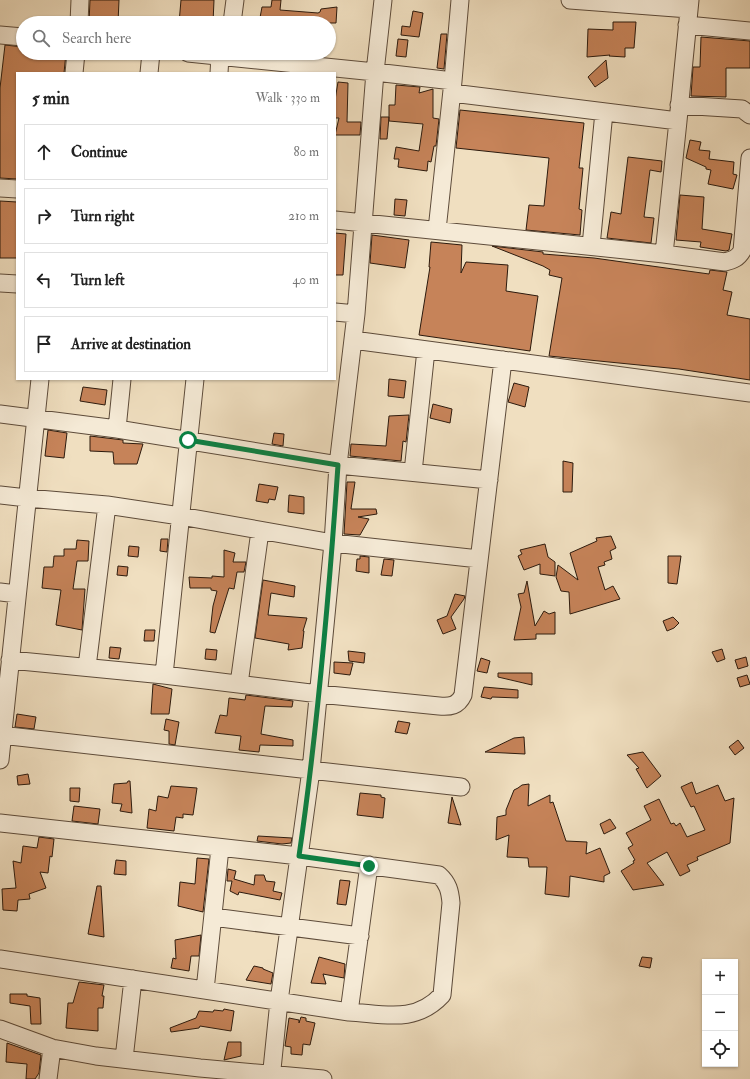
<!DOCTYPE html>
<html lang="en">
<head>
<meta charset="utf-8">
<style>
  :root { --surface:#fff; --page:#f6f6f6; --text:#222; --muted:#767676; --line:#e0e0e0 }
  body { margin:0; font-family:"IM FELL Double Pica",serif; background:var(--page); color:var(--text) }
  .controls { position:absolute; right:12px; bottom:12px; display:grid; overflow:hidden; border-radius:0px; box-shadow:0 1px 3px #0004 }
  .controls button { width:36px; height:36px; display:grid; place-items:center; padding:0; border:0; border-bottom:1px solid var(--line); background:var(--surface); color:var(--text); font:20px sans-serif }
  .stop { position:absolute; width:12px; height:12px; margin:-9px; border:3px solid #0b8043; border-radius:50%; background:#fff }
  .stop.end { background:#0b8043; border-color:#fff; box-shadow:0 1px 4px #0008 }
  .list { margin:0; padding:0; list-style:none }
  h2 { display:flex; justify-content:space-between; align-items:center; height:52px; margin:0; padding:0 16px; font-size:17px }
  h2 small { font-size:13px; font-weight:400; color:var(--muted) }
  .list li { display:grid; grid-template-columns:26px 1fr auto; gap:12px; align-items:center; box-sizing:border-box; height:56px; margin:0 8px 8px; padding:0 8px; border:1px solid var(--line); border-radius:0px }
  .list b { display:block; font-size:15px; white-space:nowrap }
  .list em { font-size:13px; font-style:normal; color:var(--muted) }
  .icon { flex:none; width:22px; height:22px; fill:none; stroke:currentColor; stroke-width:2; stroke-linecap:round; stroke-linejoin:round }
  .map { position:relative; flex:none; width:750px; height:1079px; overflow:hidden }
  .search { position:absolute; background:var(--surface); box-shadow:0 1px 3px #0004; left:16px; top:16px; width:320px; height:44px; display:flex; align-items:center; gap:10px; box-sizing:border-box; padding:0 14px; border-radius:22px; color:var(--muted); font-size:15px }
  .panel { position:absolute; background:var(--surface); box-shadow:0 1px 3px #0004; left:16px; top:72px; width:320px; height:308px; border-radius:0px }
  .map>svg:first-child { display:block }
  .building { fill:#c68359; stroke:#2c1a0d }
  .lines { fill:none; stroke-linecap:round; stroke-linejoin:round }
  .minor-casing { stroke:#5d4b3a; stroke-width:19 }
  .minor { stroke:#f5ead6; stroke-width:17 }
  .route { stroke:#0b8043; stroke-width:5 }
</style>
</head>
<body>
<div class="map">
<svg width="750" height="1079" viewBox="0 0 750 1079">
  <rect width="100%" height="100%" fill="#f0dfc0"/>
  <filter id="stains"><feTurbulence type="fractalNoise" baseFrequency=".005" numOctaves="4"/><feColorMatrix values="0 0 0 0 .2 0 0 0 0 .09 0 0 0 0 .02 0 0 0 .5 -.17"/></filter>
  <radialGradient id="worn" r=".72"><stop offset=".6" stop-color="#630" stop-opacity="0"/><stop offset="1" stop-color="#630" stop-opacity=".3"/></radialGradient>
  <!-- building -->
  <path class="building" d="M90 0H119L118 23H89Z
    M181 0H214L213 23H179Z
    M272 0H281L280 10 318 13 320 12 321 9 337 7 336 23H259L262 7H271Z
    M413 11 423 13 419 37 401 35 402 26 410 27Z
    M613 22H636L634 48H625V57L609 56 610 55 587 57 588 29 613 30Z
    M441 34H447L444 69 437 68Z
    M701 37 750 41V68H726V97L691 96 693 67H700Z
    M398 39 408 40 406 57 396 56Z
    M5 45 23 47V53H66L64 73H17V179L0 178V88Z
    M606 60 608 78 595 87 588 77Z
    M338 82 348 83 347 122H361L360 135H335L339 118H335V100Z
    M396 85 420 87 419 93 433 89V118L439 119 436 146H434L431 162 428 161 427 171 398 167 399 159H394L396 147 419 151 423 124 389 121V105H395Z
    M460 110 584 123 579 168H583L579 209 582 210 580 235 526 230 529 205 544 206 549 158 456 148Z
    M381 117H389L387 139H380Z
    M690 140 701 142 699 150 710 151 709 159 734 162 733 174 737 175 733 189 708 184 711 170 706 169V167L686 158Z
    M628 157 662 161 661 172 650 170 644 217 654 218 651 243 607 238 611 212 621 214Z
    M680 195 704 197 702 229 732 234 729 250 726 251 700 247 701 242 676 240Z
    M395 199 407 200 405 216 394 215Z
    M0 201 17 202V258H0Z
    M335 233 346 234 343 275H335Z
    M372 235 409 240 405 268 370 263Z
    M431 242 462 245 461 273 466 262 508 265 506 291 538 296 530 351 419 335 430 267H429Z
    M492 246 543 252V254L594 258 709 274 710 270 727 272 723 290 732 292 727 315 750 319V380L679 369 549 356 562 278 549 275 550 270 543 266Z
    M389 379 406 381 404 398 388 396Z
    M514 383 529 387 525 407 508 402Z
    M83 387 107 390 105 405 80 401Z
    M433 404 452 409 450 423 430 418Z
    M409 415 406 442 403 441 401 461 350 456 351 444 386 446 389 416Z
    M48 430 67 433 64 458 45 456Z
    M274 433 284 434 283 446 272 444Z
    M90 436 123 440V443L143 444 137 464H114L113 452 90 451Z
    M563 461 573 463 572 492H563Z
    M347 482H355L351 509H376L377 514 358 517 369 519 360 535 344 534Z
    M259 484 278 487 275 500 269 499 268 503 256 501Z
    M289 495 304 497V514L288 512Z
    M611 536 616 548 610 551 612 559 604 562 605 565 598 567 605 590 613 586 620 599 570 614 569 592 561 591 556 577 558 565 578 580 570 553 597 541 596 538Z
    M161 539H168L167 552 160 551Z
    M77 540 89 541 88 561H77L73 589H85L82 630 56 625 61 590 42 588 44 567H53L54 556H64V549H76Z
    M545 544 548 557 555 562V576L540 574V564L524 570 518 556 522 554 520 550Z
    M129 546 139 547 138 557 128 556Z
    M224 550 235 553 233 562H246L244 572H237L234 589 229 588 215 633 210 632 213 606 217 591 211 590V588H190L189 577 212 578V576L224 577Z
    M360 556 369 557V573L356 571 357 559H360Z
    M668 556H681L677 584 668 583Z
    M384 559 394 560 392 576 381 575Z
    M118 566 128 567 127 576 117 575Z
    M263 580 295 586 294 597 271 593 268 615 307 618 303 631H304L302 648 288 650 289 644 255 638Z
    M527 581 535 626 544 611 549 614 555 612V634H536V639L514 640 521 607 518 594 524 593Z
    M455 594 465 596 464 599 451 617 456 629 443 634 437 620 447 616Z
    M673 617 679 623 674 628 667 631 663 621Z
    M145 630H155L154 641H144Z
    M110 647 121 648 119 659 109 658Z
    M206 649 217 650 216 660 205 659Z
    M722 649 725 659 717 662 712 652Z
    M348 651 365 653 364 663 349 661Z
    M746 657 748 666 738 669 735 660Z
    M481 658 490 661 487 673 477 671Z
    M334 662 353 663 350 675 334 673Z
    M498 673H532V685L498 677Z
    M747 675 750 684 740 687 737 678Z
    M153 684 172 689 169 714H151Z
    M484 687 518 690V698L492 697 491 699 481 697Z
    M246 695 293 701 292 707 265 706 261 734 293 740V746L260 745 259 752 239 750 241 736 215 733 220 715 227 716 229 698 245 700Z
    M17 714 36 717 34 729 15 727Z
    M166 719 179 722 175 745 169 744V731L164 730Z
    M398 721 410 723 407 734 395 732Z
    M524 737 525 754 485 752 514 738Z
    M738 740 744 748 735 755 729 747Z
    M643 752 661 776 647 788 636 769 639 768 627 755Z
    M28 774 30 784 18 785 17 776Z
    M128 781H130L132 813 120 811 122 804 112 803 114 784 127 783Z
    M692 782 696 794 718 785 725 801 734 798 730 843 697 857 698 860 687 865 690 871 680 876 667 852 647 863 664 885 633 890 621 871 634 863 633 861 635 860 628 848 633 845 626 833 651 820 644 806 659 799 671 824 674 823 676 826 680 823 687 837 705 830 694 806 691 807 681 787Z
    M529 784 528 806 550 795V803L553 802 566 841 587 842 586 854 600 848 610 873 604 876V882L570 876 569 897 545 894 547 867H529L528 858 507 857 509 835 496 840 497 817 506 815V810L514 790 518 788 522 785Z
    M171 786 197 788 193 815 183 814V818L176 817 174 831 147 828 149 809 156 811 158 796 168 798Z
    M70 788H80L79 802 70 801Z
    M360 793 381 795V797L385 798 383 818 357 815Z
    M452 797 461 825 448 823Z
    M74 806 100 809 98 824 72 821Z
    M610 819 616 828 604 834 600 824Z
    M258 836 292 838 291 843 282 844 257 841Z
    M39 837 54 839 52 857 50 856 48 873 40 872 46 888 29 894 30 899 18 900 17 911 3 910 2 889 16 888 13 861 21 863 23 846 37 848Z
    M197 858 209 859 203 912 178 906 180 882 195 884Z
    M116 860 126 861V875L114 874Z
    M228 869 236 871 234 879 254 885 255 875H264L266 881 275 882 273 891 282 893 280 900 239 892 238 895 230 891 232 881H227Z
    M340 880 350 881 346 905 337 904Z
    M97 886H101L104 937 88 934Z
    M201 935 199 956H191L189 971 171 968 173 958 176 959 175 940Z
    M319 957 345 964 344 978 323 974 326 984 311 983Z
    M642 957 652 958 650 968 639 966Z
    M254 966 263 968V969L273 973 271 984 246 980Z
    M79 982 104 985 102 996H104L103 1008H98V1031L66 1028 68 1003H73Z
    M10 994H27V996L40 998 41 1024H31L30 1006 10 1003Z
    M224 1009 234 1011 231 1031 200 1026 199 1028 171 1032 170 1028 196 1018 199 1011 213 1012 214 1010 223 1011Z
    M301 1017 306 1018V1021L315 1023 310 1045 303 1044 302 1055 291 1054V1047L285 1046 289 1018 299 1020V1023Z
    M228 1042H241V1056L224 1060Z
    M7 1043 41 1055 39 1073 35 1079H26L27 1064 6 1062Z"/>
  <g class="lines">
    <!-- minor casing -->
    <g class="minor-casing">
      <path id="minor" d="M570 0 689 9
        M79 23 80 0
        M232 23 235 0
        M687 25 750 31
        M0 35 23 37
        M188 53 375 72 453 81
        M74 73 76 53
        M149 73 151 53
        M219 73 220 56
        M452 93 678 121 664 254
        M679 105 742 109 750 115
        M678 121 690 0
        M0 188 17 189
        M335 220 664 254 725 262C733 260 738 258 742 251L750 158
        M437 230 453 81 460 0
        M591 246 604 112
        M0 283 17 284
        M335 312 356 314
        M353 340 750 393
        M0 414 117 429 338 465 489 480
        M117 429 122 379
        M413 472 426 350
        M0 495 27 498 107 505 180 516 333 543 479 559
        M0 592 17 594
        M10 660 164 675 319 694 439 706C450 707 458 706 463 695L503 360
        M87 667 107 505
        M164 675 195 379
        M239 684 260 531
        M0 735 461 787
        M0 760 40 379
        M0 823 299 856 439 875C448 883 450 891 451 903L442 995C415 1024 384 1014 349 1012L0 959
        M213 917 360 936
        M205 990 220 848
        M349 1012 369 865
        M0 1029 52 1048 96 1056 200 1068 323 1079
        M124 1059 133 979
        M48 1079 52 1048
        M271 1079 279 1001 311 770 333 543 338 465 356 314 375 72 383 0"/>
    </g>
    <!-- minor -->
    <use href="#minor" class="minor"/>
  </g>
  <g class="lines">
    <!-- route -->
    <path class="route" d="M188 440 338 465C329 596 318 726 299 856L369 866"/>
  </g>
  <rect width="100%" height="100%" filter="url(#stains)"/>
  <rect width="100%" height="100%" fill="url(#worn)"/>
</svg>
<div class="controls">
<button>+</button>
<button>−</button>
<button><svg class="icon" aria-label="locate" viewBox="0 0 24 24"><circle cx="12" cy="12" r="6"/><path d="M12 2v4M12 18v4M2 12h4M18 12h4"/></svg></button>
</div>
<div class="stop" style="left:188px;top:440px"></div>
<div class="stop end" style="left:369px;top:866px"></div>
<div class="search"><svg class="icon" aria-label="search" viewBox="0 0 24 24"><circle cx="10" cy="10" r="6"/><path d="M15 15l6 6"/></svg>Search here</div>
<section class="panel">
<h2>5 min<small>Walk · 330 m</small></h2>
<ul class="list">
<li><svg class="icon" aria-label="ahead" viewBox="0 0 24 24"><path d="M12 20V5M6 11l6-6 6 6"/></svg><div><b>Continue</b></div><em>80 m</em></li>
<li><svg class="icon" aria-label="right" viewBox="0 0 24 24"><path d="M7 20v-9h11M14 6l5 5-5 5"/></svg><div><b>Turn right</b></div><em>210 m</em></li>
<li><svg class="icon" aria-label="left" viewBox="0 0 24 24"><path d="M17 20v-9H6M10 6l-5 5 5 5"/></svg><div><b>Turn left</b></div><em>40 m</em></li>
<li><svg class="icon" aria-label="arrive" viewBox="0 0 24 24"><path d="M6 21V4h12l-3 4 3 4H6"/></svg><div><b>Arrive at destination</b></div></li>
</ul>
</section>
</div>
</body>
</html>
